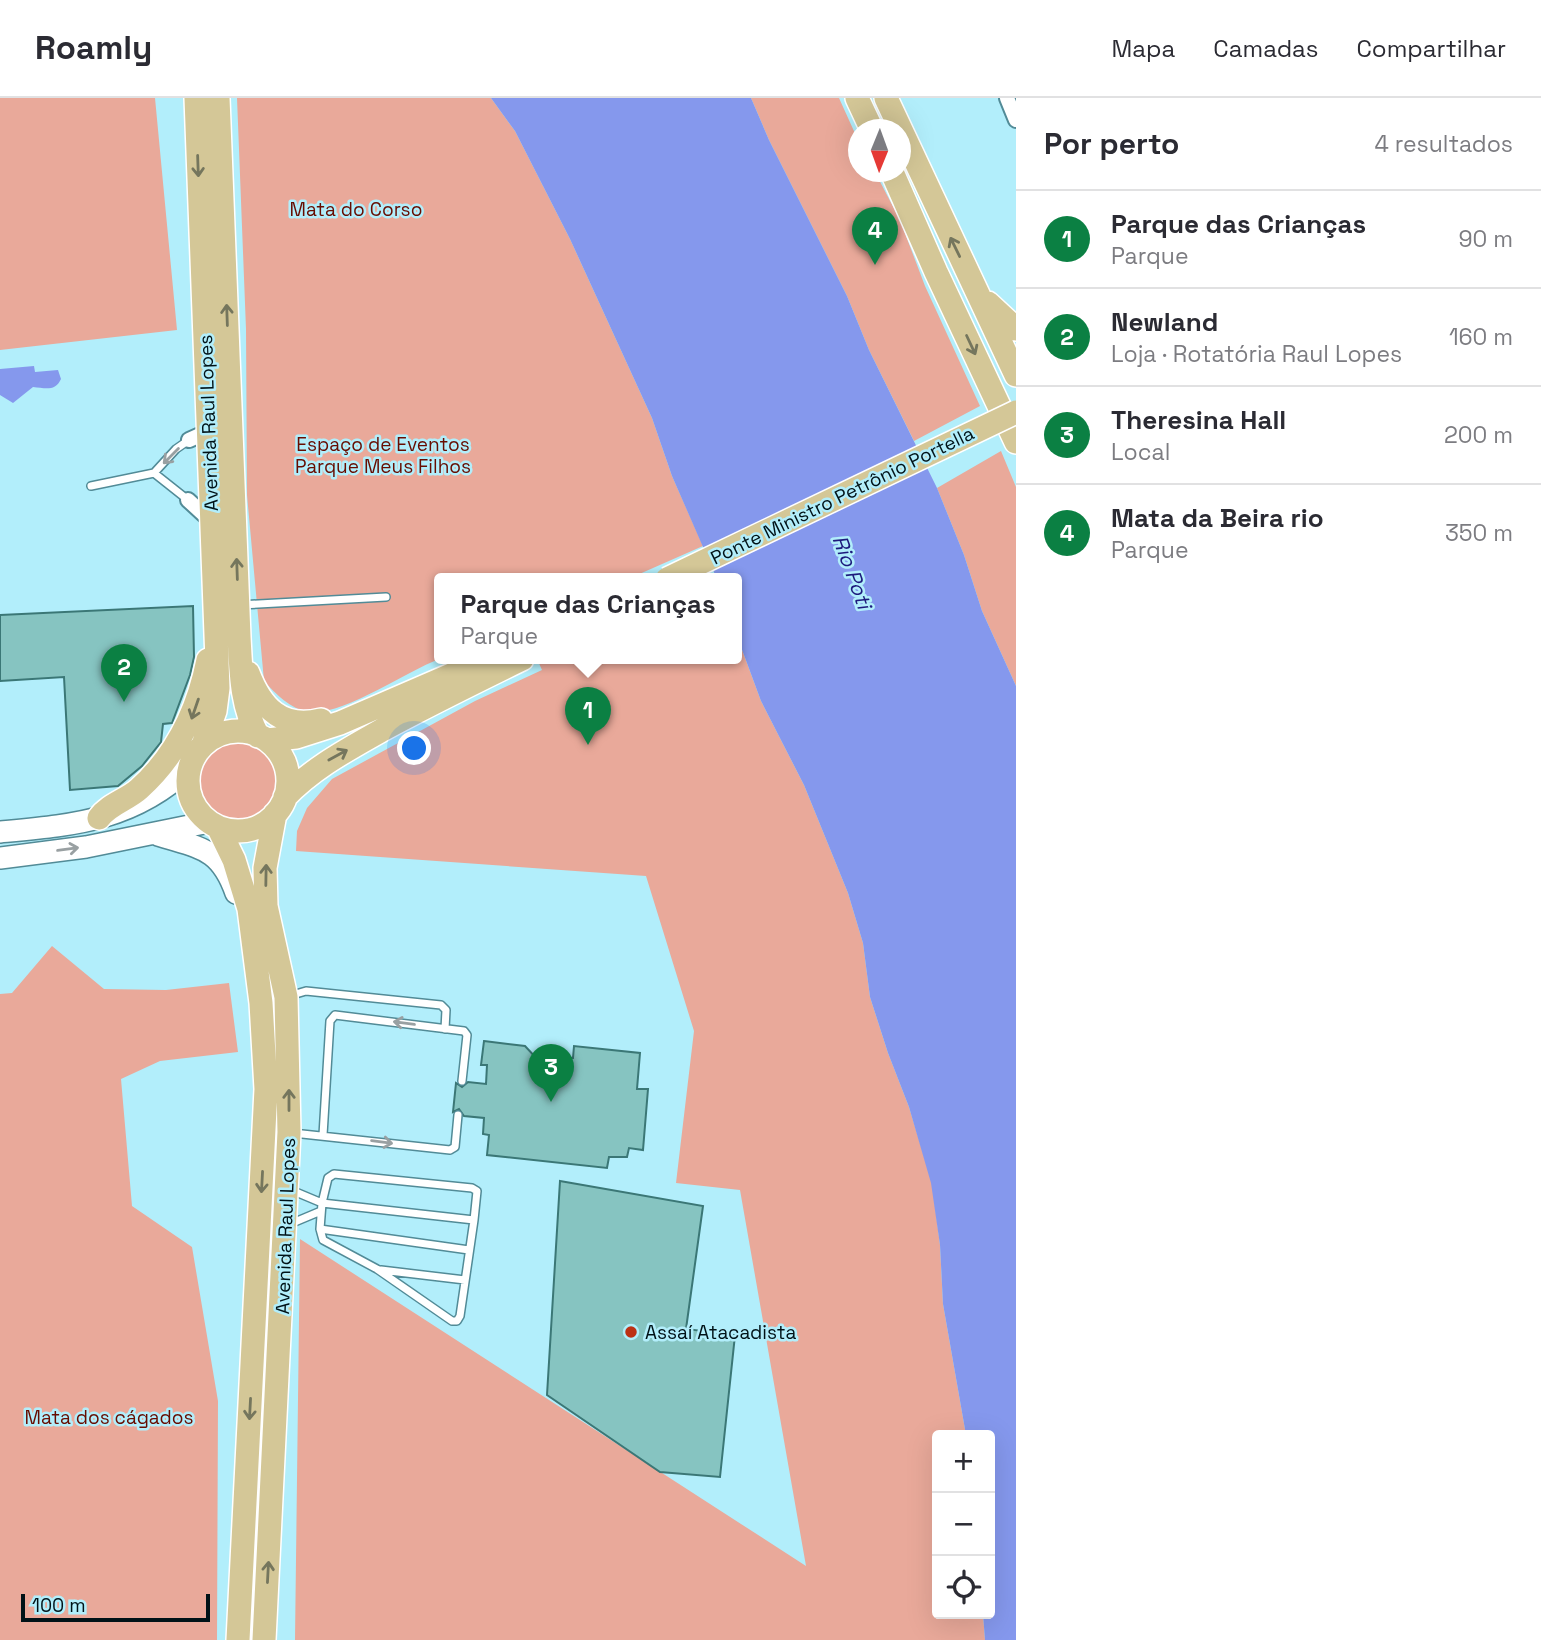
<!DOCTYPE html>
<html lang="pt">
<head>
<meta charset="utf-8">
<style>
  :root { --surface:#fff; --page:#f2f2f3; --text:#2b2b33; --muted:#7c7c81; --line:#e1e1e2; --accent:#0b8043 }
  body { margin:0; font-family:"Space Grotesk",sans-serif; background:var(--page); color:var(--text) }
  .controls { position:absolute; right:21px; bottom:21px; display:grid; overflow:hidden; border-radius:7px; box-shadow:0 7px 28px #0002 }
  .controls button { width:63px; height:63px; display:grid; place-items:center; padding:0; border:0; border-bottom:2px solid var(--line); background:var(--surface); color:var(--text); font:35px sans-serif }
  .compass { position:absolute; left:848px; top:21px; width:63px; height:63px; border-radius:50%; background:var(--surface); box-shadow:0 7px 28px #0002; rotate:181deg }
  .scale { position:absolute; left:21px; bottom:18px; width:189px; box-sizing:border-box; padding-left:7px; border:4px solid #001217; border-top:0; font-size:19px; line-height:24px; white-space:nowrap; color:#001217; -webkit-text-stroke:5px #b2eefb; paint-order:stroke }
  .you { position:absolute; left:415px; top:651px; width:24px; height:24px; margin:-18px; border:5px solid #fff; border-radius:50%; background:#1a73e8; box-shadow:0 0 0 10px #1a73e833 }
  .badge { display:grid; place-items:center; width:46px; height:46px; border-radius:50%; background:var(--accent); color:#fff; font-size:23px; font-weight:700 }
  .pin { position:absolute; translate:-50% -58px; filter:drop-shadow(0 2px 4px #0008) }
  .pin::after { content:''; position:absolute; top:37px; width:24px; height:21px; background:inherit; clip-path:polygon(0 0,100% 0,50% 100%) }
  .popup { position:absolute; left:434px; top:475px; width:308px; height:91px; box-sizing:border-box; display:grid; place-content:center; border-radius:7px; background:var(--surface); filter:drop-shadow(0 2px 5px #0005); font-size:23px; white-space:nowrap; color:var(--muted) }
  .popup b { font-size:26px; color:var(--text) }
  .popup::after { content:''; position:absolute; left:50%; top:100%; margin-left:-14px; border:14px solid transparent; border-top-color:var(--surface) }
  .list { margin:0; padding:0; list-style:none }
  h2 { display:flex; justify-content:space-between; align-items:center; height:91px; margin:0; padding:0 28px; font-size:30px }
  h2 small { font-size:23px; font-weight:400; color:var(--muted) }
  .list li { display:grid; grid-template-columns:46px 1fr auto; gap:21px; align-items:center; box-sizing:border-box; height:98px; padding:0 28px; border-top:2px solid var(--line) }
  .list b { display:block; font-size:26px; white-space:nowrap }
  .list p { margin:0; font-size:23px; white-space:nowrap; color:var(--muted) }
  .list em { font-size:23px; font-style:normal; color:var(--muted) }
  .icon { flex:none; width:38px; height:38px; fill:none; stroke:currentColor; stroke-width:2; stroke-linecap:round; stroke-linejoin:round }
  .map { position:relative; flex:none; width:1016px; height:1542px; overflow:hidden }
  header { display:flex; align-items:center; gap:42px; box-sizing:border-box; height:98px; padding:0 35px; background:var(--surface); border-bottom:2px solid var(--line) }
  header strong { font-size:33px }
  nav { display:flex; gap:38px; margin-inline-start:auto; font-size:24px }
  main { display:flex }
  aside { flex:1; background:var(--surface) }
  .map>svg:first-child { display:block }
  .green { fill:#e9a99a }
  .water { fill:#8598ed }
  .building { fill:#86c4c1; stroke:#3b7776; stroke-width:2 }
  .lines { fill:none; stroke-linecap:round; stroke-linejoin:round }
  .service-casing { stroke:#528b97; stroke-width:10 }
  .minor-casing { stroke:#528b97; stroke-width:18 }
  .secondary-casing { stroke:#528b97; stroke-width:24 }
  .primary-casing { stroke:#fff; stroke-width:26 }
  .service { stroke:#fff; stroke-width:7 }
  .minor { stroke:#fff; stroke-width:14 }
  .secondary { stroke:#fff; stroke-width:21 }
  .primary { stroke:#d4c797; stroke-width:23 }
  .primary-bridge-casing { stroke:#fff; stroke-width:26; stroke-linecap:butt }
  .primary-bridge { stroke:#d4c797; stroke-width:23 }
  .oneway { stroke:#75765d }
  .oneway2 { stroke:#99a0a2 }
  .poi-dot { fill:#bc3115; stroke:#b2eefb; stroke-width:2.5 }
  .labels { text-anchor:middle; stroke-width:5; stroke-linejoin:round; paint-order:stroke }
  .park-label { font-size:19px; fill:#670c00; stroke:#b2eefb }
  .street-label { font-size:19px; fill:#001217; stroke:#b2eefb }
  .poi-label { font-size:19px; fill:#001217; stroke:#b2eefb; text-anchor:start }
  .water-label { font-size:21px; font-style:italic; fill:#1d1b7d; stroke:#b2eefb }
</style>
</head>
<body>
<header>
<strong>Roamly</strong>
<nav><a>Mapa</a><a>Camadas</a><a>Compartilhar</a></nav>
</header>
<main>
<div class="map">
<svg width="1016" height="1542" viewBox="0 0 1016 1542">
  <rect width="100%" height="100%" fill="#b2eefb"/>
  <!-- green -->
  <path class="green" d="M0 0H155L177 232 0 252Z
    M237 0H491L515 33 570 141 652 320 672 378 703 448 628 481H439V561C406 574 342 618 309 614 290 611 276 596 264 583L247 397 246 231Z
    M751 0H839L858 42V74H875L900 122 925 188 980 308 914 343 869 252 847 198 769 42Z
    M1001 353 1016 389V588L982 513 964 457 937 390Z
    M737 538 761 603 804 687 848 795 863 845 870 899 888 955 909 1009 932 1085 940 1147 943 1206 966 1337H937V1516H983L985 1542H295L300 1141 806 1468 740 1092 676 1085 694 933 646 778 296 753 297 733 307 710 332 681 475 603 542 572 538 563 737 561Z
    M199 683a39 39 0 1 1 78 0a39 39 0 1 1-78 0Z
    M52 848 104 891 166 892 229 885 238 954 160 963 121 981 132 1108 192 1149 218 1303 217 1542H0V896L12 895Z"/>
  <!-- water -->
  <path class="water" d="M491 0H751L769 42 847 198 869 252 937 390 964 457 982 513 1016 588V1542H985L983 1516H990V1337H966L943 1206 940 1147 931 1085 909 1009 888 955 870 899 863 845 848 795 804 687 761 603 737 538V481H717L672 378 652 320 570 141 515 33Z
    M34 268 35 274 58 272 61 281C55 294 45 290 33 289L13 305 0 297V271Z"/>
  <!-- building -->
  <path class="building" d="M193 508 194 559 190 577 172 625 163 626 161 644 142 668 118 688 70 692 64 579 0 583V517Z
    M484 943 525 948 538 962 545 958 573 960 574 948 640 955 637 991H648L643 1052 629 1050 627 1059H609L607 1070 487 1057 489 1037 483 1036 484 1020 464 1018 459 1011 453 1014 456 985 462 989 468 984 486 986 487 967H481Z
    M560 1083 703 1108 686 1231 735 1237 720 1379 660 1374 547 1297Z"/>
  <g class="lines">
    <!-- service casing -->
    <g class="service-casing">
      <path id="service" d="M154 375 188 402
        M91 388 154 375 176 351 189 342
        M240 507 386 499
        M289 898 306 893 441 907 446 912 445 931
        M293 1035 450 1052 455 1049 458 1017
        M323 1037 330 923 335 917 464 933 467 937 462 983
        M291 1092 322 1105 328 1080 334 1076 472 1090 477 1093 474 1122
        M322 1105 474 1122 460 1218 457 1223H452L377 1171 323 1142 320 1131Z
        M290 1126 321 1113
        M320 1131 469 1152
        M381 1172 465 1182"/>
    </g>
    <!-- minor casing -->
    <g class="minor-casing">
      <path id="minor" d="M1007 0 1016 22
        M189 342 209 333
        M188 402 212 424"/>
    </g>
    <!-- secondary casing -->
    <g class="secondary-casing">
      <path id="secondary" d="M0 734C74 727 133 723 190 669
        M158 737C199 750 220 749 236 795
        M0 760 86 749 209 724"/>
    </g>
    <!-- primary casing -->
    <g class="primary-casing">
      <path id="primary" d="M196 0 218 590 215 613 203 647
        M218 0 239 539C241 574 241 607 258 638
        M857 0 872 32
        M886 0 1016 277
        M892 74 936 174 1016 344
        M988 205 1016 231
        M248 575C261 609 281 632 321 622
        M188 683a50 50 0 1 1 100 0a50 50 0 1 1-100 0Z
        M267 642 296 639 340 625 488 561
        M285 699C314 669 347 652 382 632 428 607 475 584 522 561
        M99 720C109 706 127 702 139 691 178 656 198 612 208 562
        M218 729 234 762 249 811 261 905 266 991 238 1542
        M264 1542 289 1034 286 899 266 808 265 770 275 716"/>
    </g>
    <!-- service -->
    <use href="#service" class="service"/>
    <!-- minor -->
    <use href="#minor" class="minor"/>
    <!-- secondary -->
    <use href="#secondary" class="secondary"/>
    <!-- primary -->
    <use href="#primary" class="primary"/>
    <!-- primary-bridge casing -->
    <g class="primary-bridge-casing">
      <path id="primary-bridge" d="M667 481 1016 314"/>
    </g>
    <!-- primary-bridge -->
    <use href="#primary-bridge" class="primary-bridge"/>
  </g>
  <!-- one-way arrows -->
  <defs><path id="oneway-shaft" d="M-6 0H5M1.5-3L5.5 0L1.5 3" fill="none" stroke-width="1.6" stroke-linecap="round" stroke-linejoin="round" transform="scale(1.75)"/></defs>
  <g class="oneway">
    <use href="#oneway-shaft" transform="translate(198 68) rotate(88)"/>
    <use href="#oneway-shaft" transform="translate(955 149) rotate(-116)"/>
    <use href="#oneway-shaft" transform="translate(227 217) rotate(-92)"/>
    <use href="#oneway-shaft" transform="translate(971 247) rotate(65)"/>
    <use href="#oneway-shaft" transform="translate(237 471) rotate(-92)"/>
    <use href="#oneway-shaft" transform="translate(195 611) rotate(109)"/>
    <use href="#oneway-shaft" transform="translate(338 657) rotate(-29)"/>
    <use href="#oneway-shaft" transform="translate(266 777) rotate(-89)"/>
    <use href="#oneway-shaft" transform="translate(289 1002) rotate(-90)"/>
    <use href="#oneway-shaft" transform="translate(262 1084) rotate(93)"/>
    <use href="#oneway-shaft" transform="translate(250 1311) rotate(93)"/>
    <use href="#oneway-shaft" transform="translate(268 1474) rotate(-87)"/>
  </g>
  <g class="oneway2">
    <use href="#oneway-shaft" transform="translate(171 358) rotate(135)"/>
    <use href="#oneway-shaft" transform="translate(68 751) rotate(-8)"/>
    <use href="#oneway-shaft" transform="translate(404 925) rotate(-172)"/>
    <use href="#oneway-shaft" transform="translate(382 1044) rotate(7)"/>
  </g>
  <!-- markers -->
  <circle class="poi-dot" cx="631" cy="1234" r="7"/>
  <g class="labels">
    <!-- park labels -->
    <g class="park-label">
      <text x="356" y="118">Mata do Corso</text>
      <text x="383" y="353">Espaço de Eventos<tspan x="383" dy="22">Parque Meus Filhos</tspan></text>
      <text x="109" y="1326">Mata dos cágados</text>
    </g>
    <!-- street labels -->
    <g class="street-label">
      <text transform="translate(208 325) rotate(-92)" y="7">Avenida Raul Lopes</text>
      <text transform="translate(842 397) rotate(-26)" y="7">Ponte Ministro Petrônio Portella</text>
      <text transform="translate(285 1128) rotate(-88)" y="7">Avenida Raul Lopes</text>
    </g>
    <!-- poi labels -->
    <g class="poi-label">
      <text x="645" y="1241">Assaí Atacadista</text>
    </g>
    <!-- water labels -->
    <g class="water-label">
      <text transform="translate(852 474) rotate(70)" y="7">Rio Poti</text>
    </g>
  </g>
</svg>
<div class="controls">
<button>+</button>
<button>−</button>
<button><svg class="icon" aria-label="locate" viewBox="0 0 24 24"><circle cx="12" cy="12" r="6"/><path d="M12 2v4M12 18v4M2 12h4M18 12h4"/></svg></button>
</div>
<svg class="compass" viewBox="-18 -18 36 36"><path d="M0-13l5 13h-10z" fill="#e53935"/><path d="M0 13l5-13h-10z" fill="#7c7c81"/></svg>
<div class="scale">100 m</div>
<div class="you"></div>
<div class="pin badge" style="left:588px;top:647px">1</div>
<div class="popup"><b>Parque das Crianças</b>Parque</div>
<div class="pin badge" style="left:124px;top:604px">2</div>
<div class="pin badge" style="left:551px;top:1004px">3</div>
<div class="pin badge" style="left:875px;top:167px">4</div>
</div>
<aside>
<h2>Por perto<small>4 resultados</small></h2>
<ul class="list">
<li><span class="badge">1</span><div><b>Parque das Crianças</b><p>Parque</p></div><em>90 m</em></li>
<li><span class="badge">2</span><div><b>Newland</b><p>Loja · Rotatória Raul Lopes</p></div><em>160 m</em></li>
<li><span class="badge">3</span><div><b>Theresina Hall</b><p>Local</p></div><em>200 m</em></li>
<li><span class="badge">4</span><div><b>Mata da Beira rio</b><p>Parque</p></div><em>350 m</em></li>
</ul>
</aside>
</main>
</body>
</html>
